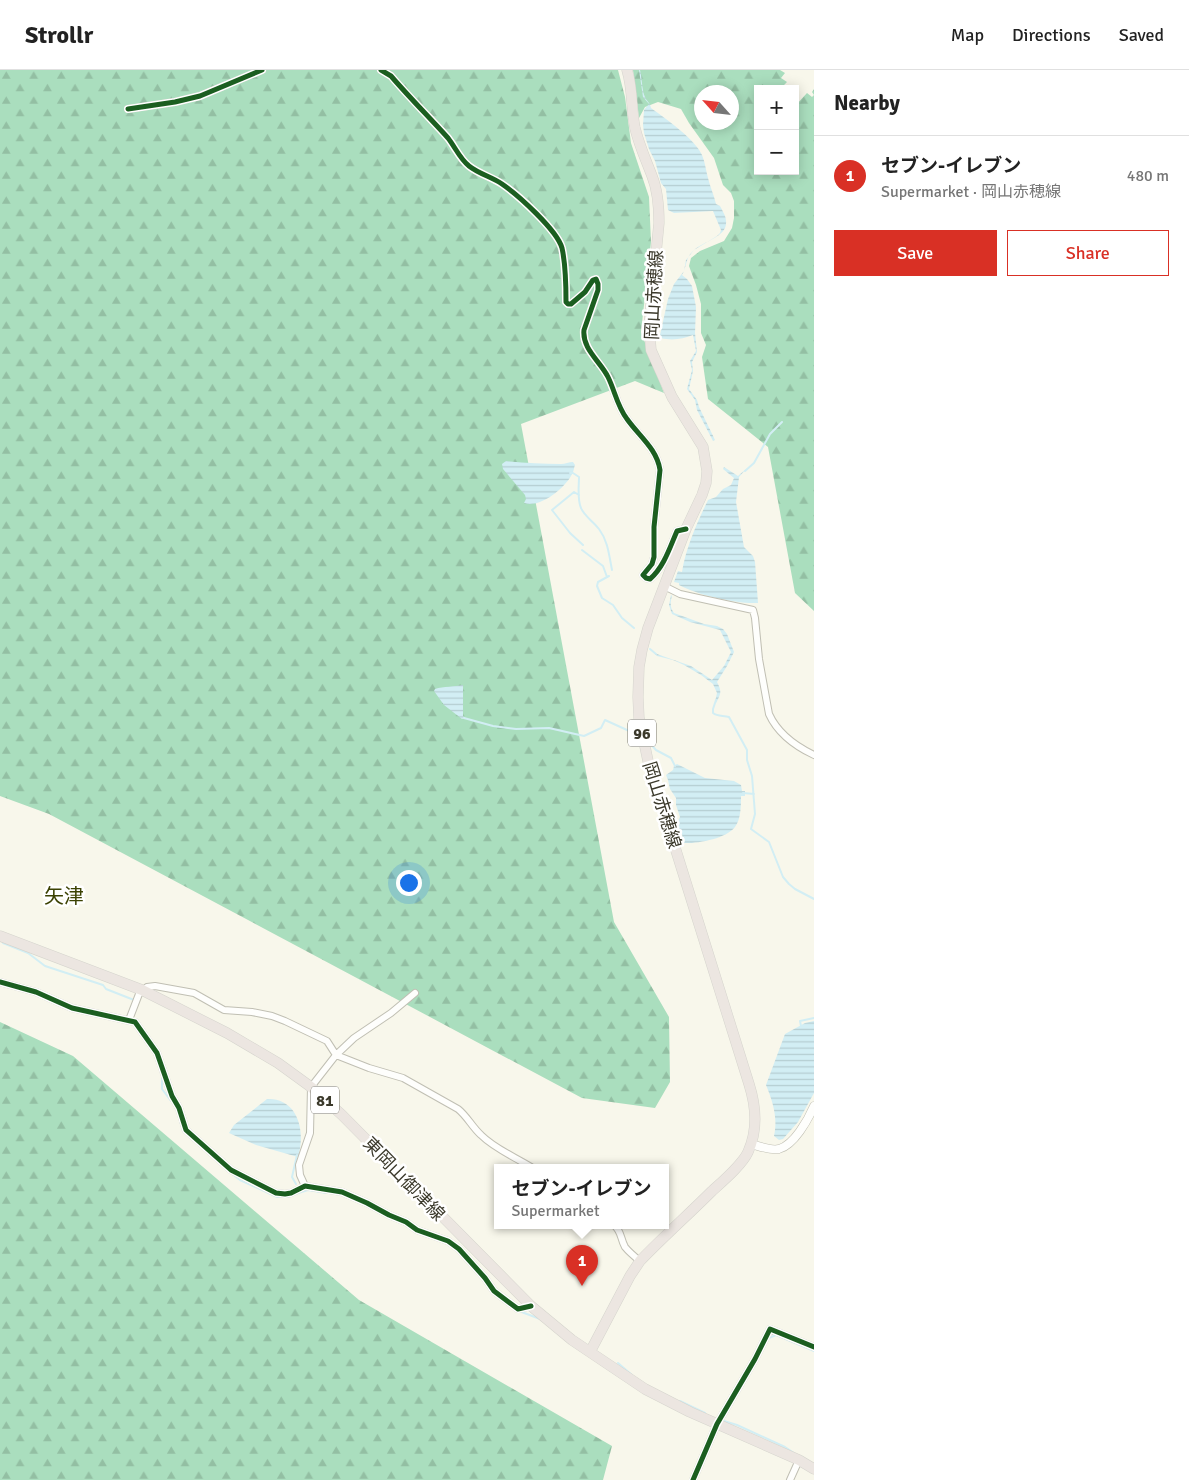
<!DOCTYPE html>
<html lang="en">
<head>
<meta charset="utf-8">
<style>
  :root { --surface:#fff; --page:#f6f6f6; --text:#222; --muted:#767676; --line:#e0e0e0; --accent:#d93025 }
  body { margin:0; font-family:Signika,"Noto Sans JP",sans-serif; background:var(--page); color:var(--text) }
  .controls { position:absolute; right:15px; top:15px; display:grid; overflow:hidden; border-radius:0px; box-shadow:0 2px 12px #0003 }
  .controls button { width:45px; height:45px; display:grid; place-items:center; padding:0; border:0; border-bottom:1px solid var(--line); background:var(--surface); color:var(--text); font:25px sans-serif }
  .compass { position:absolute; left:694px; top:15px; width:45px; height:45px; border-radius:50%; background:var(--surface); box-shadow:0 2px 12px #0003; rotate:297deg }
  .you { position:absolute; left:408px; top:812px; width:18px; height:18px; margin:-12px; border:4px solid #fff; border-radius:50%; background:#1a73e8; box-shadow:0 0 0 8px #1a73e833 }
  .badge { display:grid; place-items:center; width:32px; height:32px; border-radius:50%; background:var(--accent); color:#fff; font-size:16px; font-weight:700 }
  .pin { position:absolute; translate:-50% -41px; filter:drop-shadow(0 1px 2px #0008) }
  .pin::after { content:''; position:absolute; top:26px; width:18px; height:15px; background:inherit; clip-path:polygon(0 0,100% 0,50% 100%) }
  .popup { position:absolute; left:494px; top:1094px; width:175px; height:65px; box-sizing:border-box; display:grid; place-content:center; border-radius:0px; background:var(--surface); filter:drop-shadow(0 1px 4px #0005); font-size:16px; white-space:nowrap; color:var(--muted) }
  .popup b { font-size:19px; color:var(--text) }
  .popup::after { content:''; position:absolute; left:50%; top:100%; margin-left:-10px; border:10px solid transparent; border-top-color:var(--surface) }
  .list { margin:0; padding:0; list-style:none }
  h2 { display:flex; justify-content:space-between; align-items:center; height:65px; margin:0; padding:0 20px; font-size:21px }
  h2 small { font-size:16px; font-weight:400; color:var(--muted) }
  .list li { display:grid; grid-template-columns:32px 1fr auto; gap:15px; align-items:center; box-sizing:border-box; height:80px; padding:0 20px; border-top:1px solid var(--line) }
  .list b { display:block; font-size:19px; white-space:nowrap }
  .list p { margin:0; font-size:16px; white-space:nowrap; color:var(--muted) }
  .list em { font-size:16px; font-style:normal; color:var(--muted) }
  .actions { display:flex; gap:10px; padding:15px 20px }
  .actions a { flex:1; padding:11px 0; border:1px solid var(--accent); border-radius:0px; text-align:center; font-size:18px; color:var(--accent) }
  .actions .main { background:var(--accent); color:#fff }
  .map { position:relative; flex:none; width:814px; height:1410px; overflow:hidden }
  header { display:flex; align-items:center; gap:30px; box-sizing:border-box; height:70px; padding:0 25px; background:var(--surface); border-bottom:1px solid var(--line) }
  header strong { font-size:24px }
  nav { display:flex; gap:28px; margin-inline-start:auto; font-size:18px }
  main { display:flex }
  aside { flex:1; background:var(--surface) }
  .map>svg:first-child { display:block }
  .forest { fill:url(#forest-firs); fill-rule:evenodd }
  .water { fill:url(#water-rules) }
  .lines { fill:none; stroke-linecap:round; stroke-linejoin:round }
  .stream { stroke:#d2eef4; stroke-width:2 }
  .minor-casing { stroke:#c0bfb3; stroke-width:8 }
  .tertiary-casing { stroke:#c0bfb3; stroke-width:9 }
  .primary-casing { stroke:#d5d4cd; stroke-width:11 }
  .minor { stroke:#fefefc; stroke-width:6 }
  .tertiary { stroke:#fefefc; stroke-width:8 }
  .primary { stroke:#ece6e1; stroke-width:10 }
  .cycleway-casing { stroke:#fff; stroke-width:8 }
  .cycleway { stroke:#1b5e20; stroke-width:5 }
  .labels { text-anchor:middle; stroke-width:5; stroke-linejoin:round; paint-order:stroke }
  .shield { fill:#fff; stroke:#76746b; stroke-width:1 }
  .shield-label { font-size:16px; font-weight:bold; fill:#3b392b }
  .street-label { font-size:18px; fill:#3b392b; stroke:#fff }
  .quarter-label { font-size:20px; fill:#3c4203; stroke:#fff }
</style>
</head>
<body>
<header>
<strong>Strollr</strong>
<nav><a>Map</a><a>Directions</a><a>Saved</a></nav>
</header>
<main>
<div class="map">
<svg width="814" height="1410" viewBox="0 0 814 1410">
  <defs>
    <pattern id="forest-firs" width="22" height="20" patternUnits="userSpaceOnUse" patternTransform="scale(1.25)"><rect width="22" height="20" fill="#aadebe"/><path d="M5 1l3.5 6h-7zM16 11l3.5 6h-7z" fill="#93bfa3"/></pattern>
    <pattern id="water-rules" width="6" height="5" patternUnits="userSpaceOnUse" patternTransform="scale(1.25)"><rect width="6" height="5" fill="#d2eef4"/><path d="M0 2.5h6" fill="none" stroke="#b5cdd1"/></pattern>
  </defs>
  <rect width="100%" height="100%" fill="#f8f7eb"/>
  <!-- forest -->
  <path class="forest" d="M0 0H618L625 27 631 73 649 127 651 172 641 262 664 323 635 311 521 354 614 852 669 947 670 1012 655 1038 582 1028 49 744 0 726Z
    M633 0H780L785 3 781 8 787 12 780 19H758V101H795V36L807 23 812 27 814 25 812 22 814 19V541L795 523 768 377 708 329 702 287 706 275 701 263V234L696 215 689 196 691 188 700 181 724 171 732 158 734 148V131L731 123 723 115 714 88 689 53 681 39 658 32 645 37 639 48ZM702 22H732V52H702Z
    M0 952 73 986 359 1230 612 1376 603 1410H0Z"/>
  <!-- water -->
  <path class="water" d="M639 0H640C642 7 642 21 645 27 647 32 650 32 651 38 666 49 695 69 702 85 705 92 706 101 708 108 710 117 714 125 716 134L720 136C722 140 726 146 726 151 728 167 703 171 693 181 685 188 687 197 682 205L687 209 692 216 696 237 695 263 697 282 692 292 693 301 689 319 697 330 699 337 715 370 713 371 697 340 695 330 687 319 692 300 690 291 696 281 693 265C683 269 672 271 661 268L660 265 668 229 674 214 684 201 686 190 694 180 717 166 720 163 721 160 713 141 674 143 668 140 666 119 661 113 655 91 649 79 644 63 643 55 644 40 649 34 643 27Z
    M506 391C525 393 543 394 561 394 565 394 569 392 573 392L575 395C574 397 574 400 573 402 567 417 540 439 524 433L526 429 525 425 503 399 502 394Z
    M724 397 738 406 747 398 739 407 736 432 744 477 753 486 755 492 758 533C735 534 698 525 679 515V513L674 512 678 501 682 502C686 477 697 453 708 430L716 427 723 419 731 415 734 408 723 399Z
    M671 525 672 526C670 532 670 538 674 543L704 554 717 556 723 559 727 564 734 582 727 596 717 612C722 622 721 623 716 633L715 632 717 623 713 614 701 605 684 595 673 590 657 586 654 583 691 596 712 610 724 596 731 582 720 560 690 552 672 544 669 535Z
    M463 615V646L465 648 462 649 444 635 434 621 435 619C444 616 454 617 463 615Z
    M677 694 705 708 734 711 741 715 742 721H745V726H741C741 736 741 749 735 757 726 769 696 774 682 773 683 767 683 764 679 760L678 751 680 747 676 735V728L670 719 668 710 666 705 673 700 674 696Z
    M814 951V1023L798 1052 783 1069 779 1070 774 1066C778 1048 773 1032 766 1015L785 964 805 953Z
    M267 1029C298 1028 306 1061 298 1087L256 1075 229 1063 234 1055Z"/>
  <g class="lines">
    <!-- stream -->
    <path class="stream" d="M745 401 754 393 770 364 782 352
      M570 403H573L579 407C579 416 577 429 581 438 584 446 594 452 599 459 608 471 609 485 612 500
      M579 425 574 422 552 440 570 463 583 475
      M582 480 603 496 607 507
      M609 506 598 512 597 516 602 528 613 535 622 548 634 558
      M650 579 656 584
      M716 630 713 639V643C718 647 724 645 729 647L747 680V690L752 706 755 744 751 759 769 772 783 807 789 814 795 819 814 829
      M464 648 493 656 516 659 549 658 584 666 601 658 605 650 638 665
      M648 671 656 680 671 688 675 696
      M743 723 754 724
      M2 870 3 873 28 883 45 896 103 915 106 919 134 930
      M801 956 800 951 814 948
      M162 1004V1019L171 1031
      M180 1051 183 1061 194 1071
      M231 1103 240 1110 277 1127H288
      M296 1114 292 1107 297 1085
      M292 1125 308 1120 326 1123
      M519 1241 540 1249
      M769 1268 776 1265 814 1281
      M618 1293 632 1305
      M680 1331 705 1343
      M724 1351 737 1355 785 1377 794 1383"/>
    <!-- minor casing -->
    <g class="minor-casing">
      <path id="minor" d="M381 0 391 6C409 27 429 47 448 68 455 77 460 89 469 96 479 104 492 107 502 114 518 125 557 160 562 178 566 196 566 214 566 232L568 234H571L585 222 593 210 596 209 598 214V220L584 260C582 279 600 291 608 307 615 321 617 336 627 349 639 366 657 379 660 400L654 457V487L652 494 643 505 646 508 650 509C664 497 670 477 677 461L686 459
        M128 39 175 32 200 26 262 0
        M664 516 680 524 753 540 755 548 759 589 769 644C778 664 795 676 814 685
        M0 912 36 922 72 938 135 952 157 983 172 1026 179 1038 186 1060 231 1100 276 1123 285 1124 291 1123 305 1116 342 1122 367 1133 389 1145 406 1152 417 1160 448 1171 459 1179 485 1208 494 1221 518 1239 531 1236
        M129 950 139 924 147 917 155 916 194 923 224 940 252 942 272 946 285 951 327 971 336 985 369 998 403 1008 458 1039C467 1046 472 1057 481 1065 495 1079 515 1087 531 1097
        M305 1116 300 1105 299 1095 310 1063 311 1017 336 985 354 968 391 943 415 923
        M614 1155C622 1162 620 1168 625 1177 629 1182 635 1187 640 1191
        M693 1410 717 1354 755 1289 770 1259 814 1277
        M790 1410 799 1390"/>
    </g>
    <!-- tertiary casing -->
    <g class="tertiary-casing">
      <path id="tertiary" d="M751 1074C759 1076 770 1081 779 1079 794 1075 808 1050 814 1036"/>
    </g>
    <!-- primary casing -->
    <g class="primary-casing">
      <path id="primary" d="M0 866 142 920 227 963 278 993 311 1017 342 1045 531 1236 572 1270 645 1319 690 1342 799 1390 814 1399
        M590 1282 630 1206 640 1191C663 1167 688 1145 712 1121 723 1111 742 1095 748 1082 758 1060 756 1036 749 1014L648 691 639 648 638 627 639 597 642 580 648 558 686 459 702 425 706 413 707 401 703 377 672 327 651 280 649 255 659 153C659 137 658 121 652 106 646 90 639 75 635 58 631 39 633 19 627 0"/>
    </g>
    <!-- minor -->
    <use href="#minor" class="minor"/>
    <!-- tertiary -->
    <use href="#tertiary" class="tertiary"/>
    <!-- primary -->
    <use href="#primary" class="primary"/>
    <!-- cycleway casing -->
    <g class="cycleway-casing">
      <path id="cycleway" d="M381 0 391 6C409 27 429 47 448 68 455 77 460 89 469 96 479 104 492 107 502 114 518 125 557 160 562 178 566 196 566 214 566 232L568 234H571L585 222 593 210 596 209 598 214V220L584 260C582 279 600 291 608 307 615 321 617 336 627 349 639 366 657 379 660 400L654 457V487L652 494 643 505 646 508 650 509C664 497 670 477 677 461L686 459
        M128 39 175 32 200 26 262 0
        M0 912 36 922 72 938 135 952 157 983 172 1026 179 1038 186 1060 231 1100 276 1123 285 1124 291 1123 305 1116 342 1122 367 1133 389 1145 406 1152 417 1160 448 1171 459 1179 485 1208 494 1221 518 1239 531 1236
        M693 1410 717 1354 755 1289 770 1259 814 1277"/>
    </g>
    <!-- cycleway -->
    <use href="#cycleway" class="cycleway"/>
  </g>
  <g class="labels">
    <!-- shield labels -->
    <g class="shield">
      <rect x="628" y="649.5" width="28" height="27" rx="4"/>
      <rect x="311" y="1016.5" width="28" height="27" rx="4"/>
    </g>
    <g class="shield-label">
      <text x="642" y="669">96</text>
      <text x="325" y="1036">81</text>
    </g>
    <!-- street labels -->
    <g class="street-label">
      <text transform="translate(654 225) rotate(-87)" y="6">岡山赤穂線</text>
      <text transform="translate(662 735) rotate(73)" y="6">岡山赤穂線</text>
      <text transform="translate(404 1109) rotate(46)" y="6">東岡山御津線</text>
    </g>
    <!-- quarter labels -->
    <g class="quarter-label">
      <text x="64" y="833">矢津</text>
    </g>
  </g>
</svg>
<div class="controls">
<button>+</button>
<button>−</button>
</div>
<svg class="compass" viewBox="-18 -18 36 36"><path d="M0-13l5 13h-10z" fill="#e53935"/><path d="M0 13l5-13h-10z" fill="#767676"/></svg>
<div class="you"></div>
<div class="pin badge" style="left:582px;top:1216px">1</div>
<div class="popup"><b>セブン-イレブン</b>Supermarket</div>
</div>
<aside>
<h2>Nearby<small></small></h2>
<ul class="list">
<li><span class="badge">1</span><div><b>セブン-イレブン</b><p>Supermarket · 岡山赤穂線</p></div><em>480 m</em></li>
</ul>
<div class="actions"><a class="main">Save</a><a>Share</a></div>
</aside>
</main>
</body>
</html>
